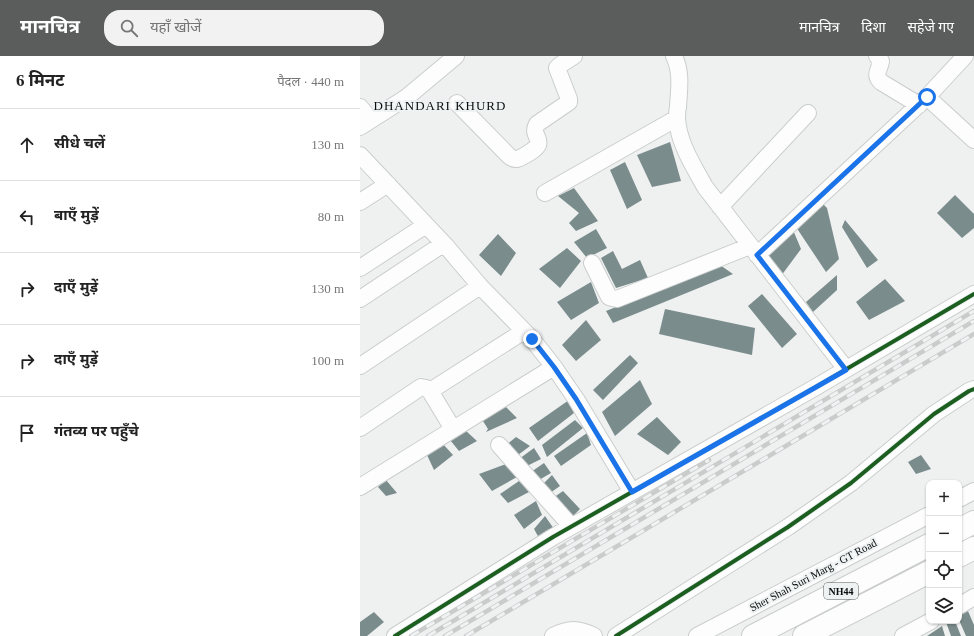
<!DOCTYPE html>
<html lang="hi">
<head>
<meta charset="utf-8">
<style>
  :root { --surface:#fff; --page:#f2f2f2; --text:#222; --muted:#767676; --line:#e0e0e0; --accent:#5b5d5d }
  body { margin:0; font-family:"Times New Roman","Noto Sans Devanagari",serif; background:var(--page); color:var(--text) }
  .controls { position:absolute; right:12px; bottom:12px; display:grid; overflow:hidden; border-radius:8px; box-shadow:0 1px 3px #0004 }
  .controls button { width:36px; height:36px; display:grid; place-items:center; padding:0; border:0; border-bottom:1px solid var(--line); background:var(--surface); color:var(--text); font:20px sans-serif }
  .stop { position:absolute; width:12px; height:12px; margin:-9px; border:3px solid #1a73e8; border-radius:50%; background:#fff }
  .stop.end { background:#1a73e8; border-color:#fff; box-shadow:0 1px 4px #0008 }
  .list { margin:0; padding:0; list-style:none }
  h2 { display:flex; justify-content:space-between; align-items:center; height:52px; margin:0; padding:0 16px; font-size:17px }
  h2 small { font-size:13px; font-weight:400; color:var(--muted) }
  .list li { display:grid; grid-template-columns:26px 1fr auto; gap:12px; align-items:center; box-sizing:border-box; height:72px; padding:0 16px; border-top:1px solid var(--line) }
  .list b { display:block; font-size:15px; white-space:nowrap }
  .list em { font-size:13px; font-style:normal; color:var(--muted) }
  .icon { flex:none; width:22px; height:22px; fill:none; stroke:currentColor; stroke-width:2; stroke-linecap:round; stroke-linejoin:round }
  .map { position:relative; flex:none; width:614px; height:580px; overflow:hidden }
  header { display:flex; align-items:center; gap:24px; box-sizing:border-box; height:56px; padding:0 20px; background:var(--accent); color:#fff }
  header strong { font-size:19px }
  nav { display:flex; gap:22px; margin-inline-start:auto; font-size:14px }
  .search { width:280px; height:36px; background:var(--page); display:flex; align-items:center; gap:10px; box-sizing:border-box; padding:0 14px; border-radius:16px; color:var(--muted); font-size:15px }
  main { display:flex }
  aside { flex:1; background:var(--surface) }
  .map>svg:first-child { display:block }
  .building { fill:#7b8c8d }
  .lines { fill:none; stroke-linecap:round; stroke-linejoin:round }
  .minor-casing { stroke:#cbcdcd; stroke-width:18 }
  .highway-casing { stroke:#cbcdcd; stroke-width:24 }
  .minor { stroke:#fdfdfd; stroke-width:16 }
  .highway { stroke:#fdfdfd; stroke-width:22 }
  .rail-casing { stroke:#cacbcb; stroke-width:4.5 }
  .rail { stroke:#eef2f2; stroke-width:3; stroke-dasharray:9; stroke-linecap:butt }
  .cycleway-casing { stroke:#eef2f2; stroke-width:6 }
  .cycleway { stroke:#1b5e20; stroke-width:4 }
  .route { stroke:#1a73e8; stroke-width:5 }
  .labels { text-anchor:middle; stroke-width:4; stroke-linejoin:round; paint-order:stroke }
  .shield { fill:#eef2f2; stroke:#505252; stroke-width:1 }
  .shield-label { font-size:10px; font-weight:bold; fill:#0c0e0e }
  .street-label { font-size:11px; fill:#0c0e0e; stroke:#eef2f2 }
  .quarter-label { font-size:13px; letter-spacing:1px; fill:#0c0e0e; stroke:#eef2f2 }
</style>
</head>
<body>
<header>
<strong>मानचित्र</strong>
<div class="search"><svg class="icon" aria-label="search" viewBox="0 0 24 24"><circle cx="10" cy="10" r="6"/><path d="M15 15l6 6"/></svg>यहाँ खोजें</div>
<nav><a>मानचित्र</a><a>दिशा</a><a>सहेजे गए</a></nav>
</header>
<main>
<aside>
<h2>6 मिनट<small>पैदल · 440 m</small></h2>
<ul class="list">
<li><svg class="icon" aria-label="ahead" viewBox="0 0 24 24"><path d="M12 20V5M6 11l6-6 6 6"/></svg><div><b>सीधे चलें</b></div><em>130 m</em></li>
<li><svg class="icon" aria-label="left" viewBox="0 0 24 24"><path d="M17 20v-9H6M10 6l-5 5 5 5"/></svg><div><b>बाएँ मुड़ें</b></div><em>80 m</em></li>
<li><svg class="icon" aria-label="right" viewBox="0 0 24 24"><path d="M7 20v-9h11M14 6l5 5-5 5"/></svg><div><b>दाएँ मुड़ें</b></div><em>130 m</em></li>
<li><svg class="icon" aria-label="right" viewBox="0 0 24 24"><path d="M7 20v-9h11M14 6l5 5-5 5"/></svg><div><b>दाएँ मुड़ें</b></div><em>100 m</em></li>
<li><svg class="icon" aria-label="arrive" viewBox="0 0 24 24"><path d="M6 21V4h12l-3 4 3 4H6"/></svg><div><b>गंतव्य पर पहुँचे</b></div></li>
</ul>
</aside>
<div class="map">
<svg width="614" height="580" viewBox="0 0 614 580">
  <rect width="100%" height="100%" fill="#eff1f1"/>
  <!-- building -->
  <path class="building" d="M310 86 321 125 292 131 277 99Z
    M265 106 282 144 267 153 250 114Z
    M214 132 238 165 216 175 209 167 219 157 198 140Z
    M595 139 614 158V172L602 182 577 157Z
    M461 146 467 152 479 203 466 216 436 171Z
    M485 164 518 204 507 212 482 171Z
    M236 173 247 192 227 202 214 186Z
    M433 174 441 193 421 220 407 199Z
    M138 178 156 197 141 220 119 199Z
    M207 192 221 205 200 232 179 213Z
    M253 195 262 213 280 204 288 222 256 232 241 202Z
    M360 209 373 218 253 267 246 255Z
    M477 219V234L453 256 446 246Z
    M525 223 545 245 509 264 496 246Z
    M231 226 239 247 211 264 197 246Z
    M402 238 437 278 422 292 388 250Z
    M305 253 395 272 392 299 299 278Z
    M226 264 241 284 216 305 202 289Z
    M270 299 278 307 243 344 233 334Z
    M280 324 292 348 255 380 242 356Z
    M209 344 214 357 178 385 169 372Z
    M146 351 157 362 126 376 128 373 121 362Z
    M297 361 321 386 308 399 277 378Z
    M215 364 223 372 187 401 182 389Z
    M105 374 117 385 99 395 90 384Z
    M227 377 231 389 201 410 194 400Z
    M156 381 170 390 158 399 145 390Z
    M83 388 93 399 74 414 67 399Z
    M174 392 181 403 165 411 159 403Z
    M561 399 571 413 556 418 548 406Z
    M184 407 191 417 179 424 171 416Z
    M146 408 157 421 132 435 119 418Z
    M192 419 200 430 190 437 182 429Z
    M26 424 37 437 26 440 18 431Z
    M159 425 169 436 148 447 140 438Z
    M203 435 220 453 211 462 193 442Z
    M176 445 182 459 164 473 154 459Z
    M185 460 194 473 179 482 174 473Z
    M608 555 614 569V580H606L599 564V560Z
    M14 556 24 566 7 580H0V566Z
    M588 565H595L601 580H591L586 566Z
    M582 570 585 580H567Z"/>
  <g class="lines">
    <!-- minor casing -->
    <g class="minor-casing">
      <path id="minor" d="M314 0C322 17 319 33 318 51 317 55 317 59 317 63 319 88 333 109 345 131L486 313
        M517 0 521 5C520 14 513 18 521 26L559 49
        M567 41 614 84
        M97 47 149 100C151 102 154 103 157 103 161 102 177 93 178 89 181 82 171 78 177 68L209 46V43L197 12 200 9 214 0
        M0 51 11 64
        M0 71 47 41 96 0
        M0 99 86 190 120 230 172 283 194 311 216 343 272 436
        M185 137 317 62
        M0 146 28 128
        M360 151 448 57
        M397 199 567 41 605 0
        M232 207 249 241 252 242 257 243 390 190
        M0 212 66 169
        M0 243 83 188
        M0 310 120 230
        M70 335 164 275
        M0 372 61 331 66 332 70 335 93 373
        M139 389 211 470
        M0 431 194 311
        M599 443 614 435
        M599 550 614 541
        M35 580 193 481 456 331 614 238
        M193 580C209 572 218 572 234 580
        M256 580 428 471 491 427 574 358 609 335 614 333
        M337 580 569 459
        M543 580 571 565"/>
    </g>
    <!-- highway casing -->
    <g class="highway-casing">
      <path id="highway" d="M599 474 614 466
        M599 500 614 492
        M393 580 569 489
        M444 580 569 516"/>
    </g>
    <!-- minor -->
    <use href="#minor" class="minor"/>
    <!-- highway -->
    <use href="#highway" class="highway"/>
    <!-- rail casing -->
    <g class="rail-casing">
      <path id="rail" d="M51 580 349 404
        M68 580 614 255
        M85 580 614 265
        M106 580 614 278"/>
    </g>
    <!-- rail -->
    <use href="#rail" class="rail"/>
    <!-- cycleway casing -->
    <g class="cycleway-casing">
      <path id="cycleway" d="M35 580 193 481 456 331 614 238
        M256 580 428 471 491 427 574 358 609 335 614 333"/>
    </g>
    <!-- cycleway -->
    <use href="#cycleway" class="cycleway"/>
  </g>
  <g class="lines">
    <!-- route -->
    <path class="route" d="M172 283 194 311 216 343 272 436 486 314 397 199 567 41"/>
  </g>
  <g class="labels">
    <!-- shield labels -->
    <rect class="shield" x="464" y="527" width="34" height="16" rx="3"/>
    <g class="shield-label">
      <text x="481" y="539">NH44</text>
    </g>
    <!-- street labels -->
    <g class="street-label">
      <text transform="translate(453 519) rotate(-28)" y="4">Sher Shah Suri Marg - GT Road</text>
    </g>
    <!-- quarter labels -->
    <g class="quarter-label">
      <text x="80" y="54">DHANDARI KHURD</text>
    </g>
  </g>
</svg>
<div class="controls">
<button>+</button>
<button>−</button>
<button><svg class="icon" aria-label="locate" viewBox="0 0 24 24"><circle cx="12" cy="12" r="6"/><path d="M12 2v4M12 18v4M2 12h4M18 12h4"/></svg></button>
<button><svg class="icon" aria-label="layers" viewBox="0 0 24 24"><path d="M12 4l9 5-9 5-9-5zM3 14l9 5 9-5"/></svg></button>
</div>
<div class="stop" style="left:567px;top:41px"></div>
<div class="stop end" style="left:172px;top:283px"></div>
</div>
</main>
</body>
</html>
